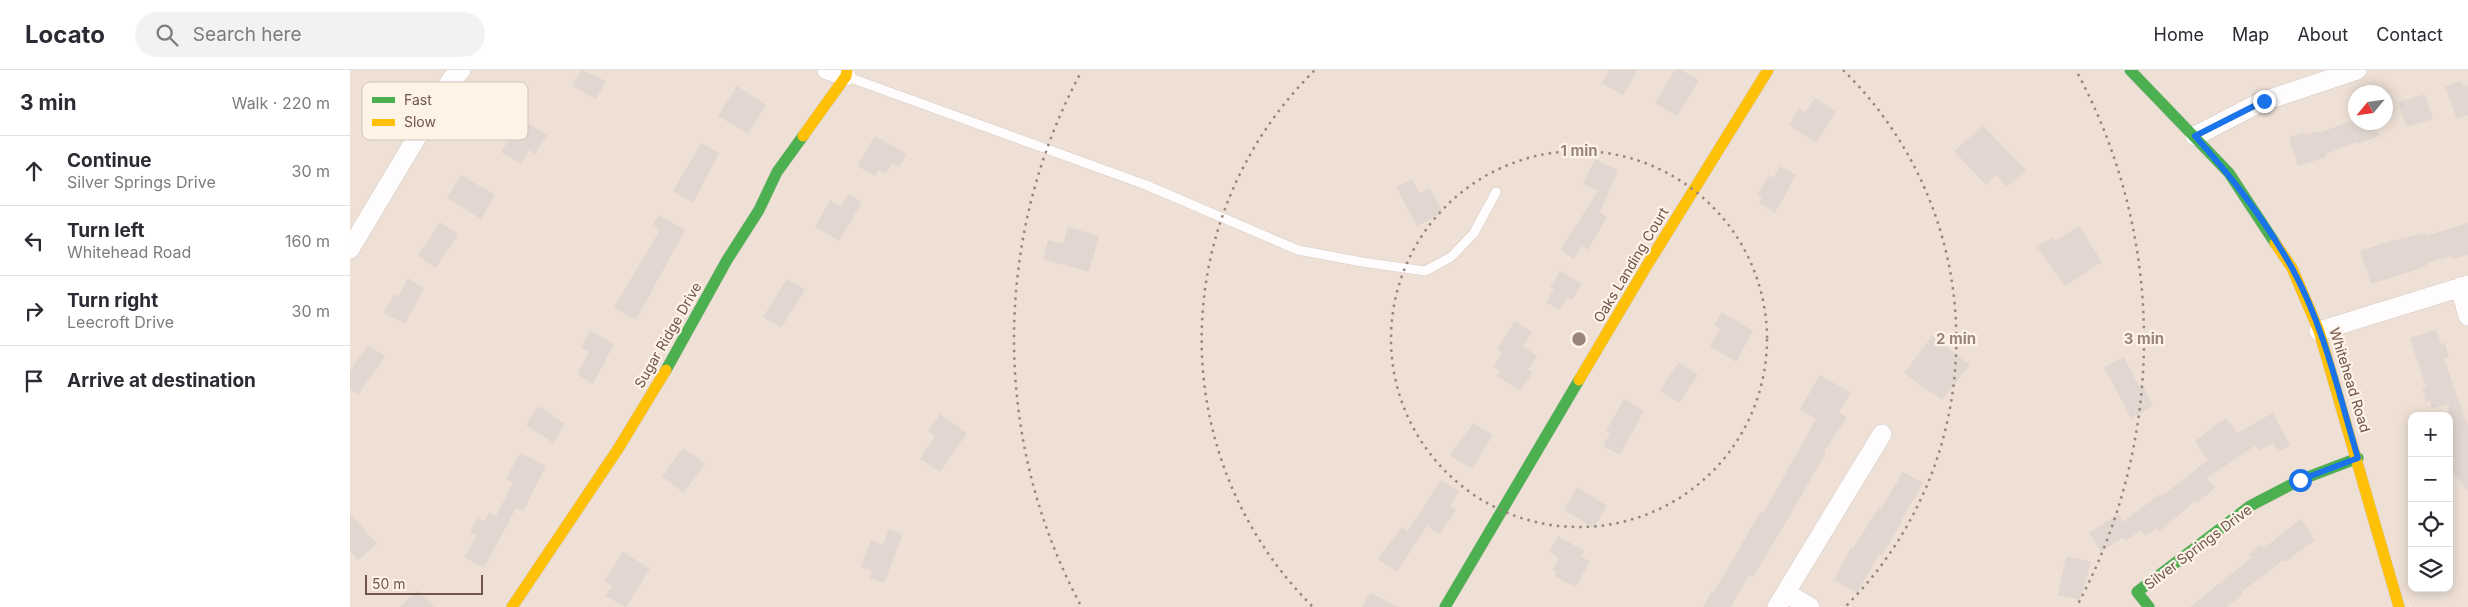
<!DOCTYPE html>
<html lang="en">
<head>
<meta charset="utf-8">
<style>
  :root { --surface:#fff; --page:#f2f2f3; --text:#2b2b33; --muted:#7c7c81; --line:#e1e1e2 }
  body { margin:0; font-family:Inter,sans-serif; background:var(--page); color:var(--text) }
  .controls { position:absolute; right:15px; bottom:15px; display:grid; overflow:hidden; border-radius:10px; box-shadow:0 2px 12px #0003 }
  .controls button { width:45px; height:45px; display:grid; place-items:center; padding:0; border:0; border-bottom:1px solid var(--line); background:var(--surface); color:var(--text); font:25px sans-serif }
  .compass { position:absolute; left:1998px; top:15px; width:45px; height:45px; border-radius:50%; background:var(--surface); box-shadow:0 2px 12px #0003; rotate:241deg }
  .scale { position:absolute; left:15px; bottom:12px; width:118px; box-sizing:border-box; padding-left:5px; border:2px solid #71544a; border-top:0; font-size:14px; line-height:18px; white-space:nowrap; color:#71544a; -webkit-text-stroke:4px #fef3e7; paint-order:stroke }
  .stop { position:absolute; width:15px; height:15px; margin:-11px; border:4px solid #1a73e8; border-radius:50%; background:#fff }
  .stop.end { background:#1a73e8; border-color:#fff; box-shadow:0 1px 5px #0008 }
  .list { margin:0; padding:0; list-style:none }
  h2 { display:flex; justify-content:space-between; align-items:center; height:65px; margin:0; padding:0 20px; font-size:21px }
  h2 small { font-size:16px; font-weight:400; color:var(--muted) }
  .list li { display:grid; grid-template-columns:32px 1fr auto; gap:15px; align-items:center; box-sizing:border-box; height:70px; padding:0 20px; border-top:1px solid var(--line) }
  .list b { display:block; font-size:19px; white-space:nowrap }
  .list p { margin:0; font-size:16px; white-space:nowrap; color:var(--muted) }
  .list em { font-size:16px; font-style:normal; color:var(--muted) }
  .icon { flex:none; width:28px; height:28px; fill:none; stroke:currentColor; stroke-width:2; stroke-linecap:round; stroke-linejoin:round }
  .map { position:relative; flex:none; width:2118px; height:537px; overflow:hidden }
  header { display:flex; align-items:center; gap:30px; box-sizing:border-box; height:70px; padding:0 25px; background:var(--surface); border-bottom:1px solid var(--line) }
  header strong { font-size:24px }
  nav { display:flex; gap:28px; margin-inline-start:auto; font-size:18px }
  .search { width:350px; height:45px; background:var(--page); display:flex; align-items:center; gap:12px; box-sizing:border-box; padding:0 18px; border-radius:28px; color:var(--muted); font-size:19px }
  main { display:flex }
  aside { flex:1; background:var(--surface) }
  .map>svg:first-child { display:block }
  .residential { fill:#eee0d5; fill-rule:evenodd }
  .building { fill:#e1d6d0 }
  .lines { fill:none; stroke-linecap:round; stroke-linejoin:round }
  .lane-casing { stroke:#d4cbc6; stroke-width:10 }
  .street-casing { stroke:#d4cbc6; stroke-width:20 }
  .fast-casing { stroke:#d4cac4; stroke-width:12 }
  .slow-casing { stroke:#d4cac4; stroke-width:12 }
  .lane { stroke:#fefcfc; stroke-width:9 }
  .street { stroke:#fefcfc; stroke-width:19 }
  .fast { stroke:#4caf50; stroke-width:11 }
  .slow { stroke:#ffc107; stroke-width:11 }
  .route { stroke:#1a73e8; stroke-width:6 }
  .ring { fill:none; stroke:#9a857c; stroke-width:2.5; stroke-dasharray:2.5 5 }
  .labels { text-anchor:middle; stroke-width:4.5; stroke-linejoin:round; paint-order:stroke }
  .street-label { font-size:14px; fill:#71544a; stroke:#fef3e7 }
  .key { fill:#fef3e7; stroke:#d4c3b8; stroke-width:1 }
  .key-label { font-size:14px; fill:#71544a }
  .centre { fill:#9a857c; stroke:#fef3e7; stroke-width:2.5 }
  .ring-label { font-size:15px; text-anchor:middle; font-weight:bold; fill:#9a857c; stroke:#fef3e7; stroke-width:4.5; stroke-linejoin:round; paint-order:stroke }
</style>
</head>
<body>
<header>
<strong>Locato</strong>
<div class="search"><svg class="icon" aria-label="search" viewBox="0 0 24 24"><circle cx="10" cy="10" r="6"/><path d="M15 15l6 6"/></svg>Search here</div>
<nav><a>Home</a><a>Map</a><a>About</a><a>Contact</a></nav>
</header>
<main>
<aside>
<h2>3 min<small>Walk · 220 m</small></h2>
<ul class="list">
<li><svg class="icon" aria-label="ahead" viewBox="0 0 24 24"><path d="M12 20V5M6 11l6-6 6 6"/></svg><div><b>Continue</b><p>Silver Springs Drive</p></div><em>30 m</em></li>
<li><svg class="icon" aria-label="left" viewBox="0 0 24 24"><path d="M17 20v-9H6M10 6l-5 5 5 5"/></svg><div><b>Turn left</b><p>Whitehead Road</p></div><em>160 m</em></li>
<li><svg class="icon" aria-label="right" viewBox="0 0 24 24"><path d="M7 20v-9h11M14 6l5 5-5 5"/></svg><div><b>Turn right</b><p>Leecroft Drive</p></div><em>30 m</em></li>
<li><svg class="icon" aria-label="arrive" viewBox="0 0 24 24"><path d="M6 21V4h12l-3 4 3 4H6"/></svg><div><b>Arrive at destination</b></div></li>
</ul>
</aside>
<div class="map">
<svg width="2118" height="537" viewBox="0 0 2118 537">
  <rect width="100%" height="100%" fill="#f5eee8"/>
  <!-- residential -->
  <path class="residential" d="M0 0H2118V537H2062L2061 535 2059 537H0ZM2006 22H2036V52H2006ZM2062 346H2099V518H2062Z"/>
  <!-- building -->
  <path class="building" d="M231 0 256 11 246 29 222 16Z
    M1260 0H1288L1273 25 1252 13Z
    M1325 0H1331L1349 10 1327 46 1305 33Z
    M2111 11 2113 17 2118 15V45L2107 49 2095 17Z
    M387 16 416 35 398 64 368 46Z
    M2075 24 2083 49 2056 57 2049 32Z
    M1465 28 1486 42 1466 73 1439 55 1449 39 1455 42Z
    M171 49 197 65 185 84 179 80 171 94 151 82 160 68 158 66Z
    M2006 49V52H2024L2029 66 2008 74 2007 72 1976 84V87L1948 96 1939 67 1954 62 1955 65 1968 61 1969 63Z
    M1633 56 1676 100 1657 117 1646 105 1636 115 1604 81Z
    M525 66 557 84 549 97 542 93 536 104 529 100 525 106 507 96Z
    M351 73 369 83 343 133 323 121Z
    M1245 89 1268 100 1250 142 1257 147 1238 180 1232 176 1224 189 1210 180 1248 121 1233 114Z
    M1430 96 1446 105 1425 143 1409 133 1412 127 1408 124 1419 105 1423 108Z
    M111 105 145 125 131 149 97 128Z
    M1062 109 1070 123 1080 118 1093 142 1067 156 1046 117Z
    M498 124 512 132 489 171 465 157 480 130 491 136Z
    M308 145 335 160 286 250 264 237 310 160 302 156Z
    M90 152 108 164 86 198 68 186Z
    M2118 153V185L2102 189V186L2077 193 2078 196 2021 214 2010 181 2041 171 2076 163V166Z
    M1729 156 1752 192 1715 216 1687 177 1703 167 1705 171Z
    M718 157 749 166 739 202 693 189 698 170 713 174Z
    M1210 201 1232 214 1222 230 1218 227 1210 240 1196 232 1204 219 1200 217Z
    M58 208 74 218 55 254 34 243 44 224 48 227Z
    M437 209 455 220 431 258 413 247Z
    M1372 242 1403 261 1386 292 1360 276 1370 259 1364 256Z
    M1165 251 1182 262 1173 276 1187 286 1178 299 1183 302 1170 321 1147 306 1150 301 1143 296 1152 283 1147 279Z
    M240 260 264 274 243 314 227 304 239 282 231 278Z
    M2086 260 2091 274 2095 273 2099 288 2094 289 2118 356V421L2099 397V334L2082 338 2080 331 2076 332 2072 318 2076 317 2060 268Z
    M1582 266 1620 295 1592 330 1554 303Z
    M18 275 35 286 8 325 0 319V301Z
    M1774 287 1789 316 1792 314 1803 336 1781 348 1754 297Z
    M1329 292 1348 305 1329 333 1310 320Z
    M1470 305 1501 323 1489 342 1497 347 1474 382 1476 383 1416 486 1402 507 1399 505 1381 537H1353L1362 521 1364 522 1411 441 1414 442 1466 349 1450 339Z
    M1274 329 1294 341 1270 385 1253 376 1260 363 1256 361Z
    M188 336 215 354 203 373 176 355Z
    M1923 343 1940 375 1928 382 1923 373 1909 381 1906 375 1857 408 1865 418 1847 433 1845 431 1809 462 1806 458 1795 466 1790 461 1775 471 1773 467 1751 482 1739 463 1768 444 1773 452 1810 424 1812 426 1858 390 1845 371 1876 348 1887 363Z
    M590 344 617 363 590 402 570 389 585 366 578 361Z
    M1123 353 1143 365 1122 399 1100 385Z
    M333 378 355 394 334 423 312 407Z
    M170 383 196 396 173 441 166 438 134 498 114 487 127 465 120 462 128 448 134 451 139 442 146 446 163 413 156 409Z
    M1553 402 1573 413 1551 451 1552 452 1532 485 1529 484 1507 523 1484 510 1501 478 1503 479 1529 437 1531 439Z
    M1091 410 1109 421 1100 436 1106 439 1090 464 1077 456 1047 502 1028 489 1052 457 1058 461Z
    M1227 417 1257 436 1244 458 1214 440Z
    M0 443 27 474 8 490 0 481Z
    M1951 449 1965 470 1935 492 1934 490 1891 522 1893 524 1877 537H1840L1901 488 1898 485 1910 475 1913 479Z
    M539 459 553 464 534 513 520 508 522 501 511 497 521 470 533 475Z
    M1208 466 1234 481 1231 486 1240 492 1225 517 1205 506 1207 502 1203 500 1209 488 1199 482Z
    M273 482 300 499 276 537 255 526 262 516 254 512Z
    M1716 486 1741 492 1730 530 1708 525Z
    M67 520 84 537H50Z
    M1020 522 1048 537H1012Z"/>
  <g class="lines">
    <!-- lane casing -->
    <g class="lane-casing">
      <path id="lane" d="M498 7 796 115 948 180 1012 192 1075 201 1101 187 1124 163 1146 122"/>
    </g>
    <!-- street casing -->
    <g class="street-casing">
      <path id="street" d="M477 0 496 6
        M1845 66 1911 32 2007 0
        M0 179 101 10 111 0
        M2110 217 2118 246
        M1969 261 2118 215
        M1436 523 1460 537
        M1427 537 1532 364"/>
    </g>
    <!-- fast casing -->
    <g class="fast-casing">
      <path id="fast" d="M1780 0 1879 103 1925 173
        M316 300 377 190 409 140 427 102 453 66
        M1095 537 1229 310
        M1799 537 1787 522 1900 436 1950 410 2008 388"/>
    </g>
    <!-- slow casing -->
    <g class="slow-casing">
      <path id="slow" d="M453 66 496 6 497 0
        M1925 173 1942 198 1969 261 2049 537
        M1229 310 1296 197 1418 0
        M162 537 268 379 316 300"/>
    </g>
    <!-- lane -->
    <use href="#lane" class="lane"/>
    <!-- street -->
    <use href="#street" class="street"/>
    <!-- fast -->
    <use href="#fast" class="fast"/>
    <!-- slow -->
    <use href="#slow" class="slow"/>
  </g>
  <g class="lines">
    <!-- route -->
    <path class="route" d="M1914 31 1845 66C1881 106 1915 150 1942 198 1974 256 1989 325 2008 388L1950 410"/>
  </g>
  <!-- distance rings -->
  <g class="ring">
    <circle cx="1229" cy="269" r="188"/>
    <path d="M962 536A377 377 0 0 1 965 0M1493 0A377 377 0 0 1 1496 536"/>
    <path d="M730 534A565 565 0 0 1 730 4M1728 4A565 565 0 0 1 1728 534"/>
  </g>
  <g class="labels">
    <!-- street labels -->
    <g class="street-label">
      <text transform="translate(1281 195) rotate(-59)" y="5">Oaks Landing Court</text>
      <text transform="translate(318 265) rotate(-60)" y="5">Sugar Ridge Drive</text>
      <text transform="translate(2000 310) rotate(73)" y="5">Whitehead Road</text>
      <text transform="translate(1848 477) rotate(-37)" y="5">Silver Springs Drive</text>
    </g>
  </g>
  <!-- legend -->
  <rect x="12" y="12" width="166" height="58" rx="8" class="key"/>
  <rect x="22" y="27" width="23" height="6" fill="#4caf50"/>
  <rect x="22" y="49" width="23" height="7" fill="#ffc107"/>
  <g class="key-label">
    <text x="54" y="35">Fast</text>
    <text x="54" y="57">Slow</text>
  </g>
  <circle cx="1229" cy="269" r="8" class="centre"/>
  <g class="ring-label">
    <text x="1229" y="86">1 min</text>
    <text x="1606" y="274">2 min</text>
    <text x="1794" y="274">3 min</text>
  </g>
</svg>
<div class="controls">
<button>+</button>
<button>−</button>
<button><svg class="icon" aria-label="locate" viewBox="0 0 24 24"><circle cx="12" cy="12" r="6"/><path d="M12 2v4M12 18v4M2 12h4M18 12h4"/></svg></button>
<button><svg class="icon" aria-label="layers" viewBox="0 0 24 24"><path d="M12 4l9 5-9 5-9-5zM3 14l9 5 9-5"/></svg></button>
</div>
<svg class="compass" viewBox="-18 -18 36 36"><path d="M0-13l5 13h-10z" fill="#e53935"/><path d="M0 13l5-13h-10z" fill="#7c7c81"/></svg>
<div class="scale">50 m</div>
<div class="stop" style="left:1950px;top:410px"></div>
<div class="stop end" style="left:1914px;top:31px"></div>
</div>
</main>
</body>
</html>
